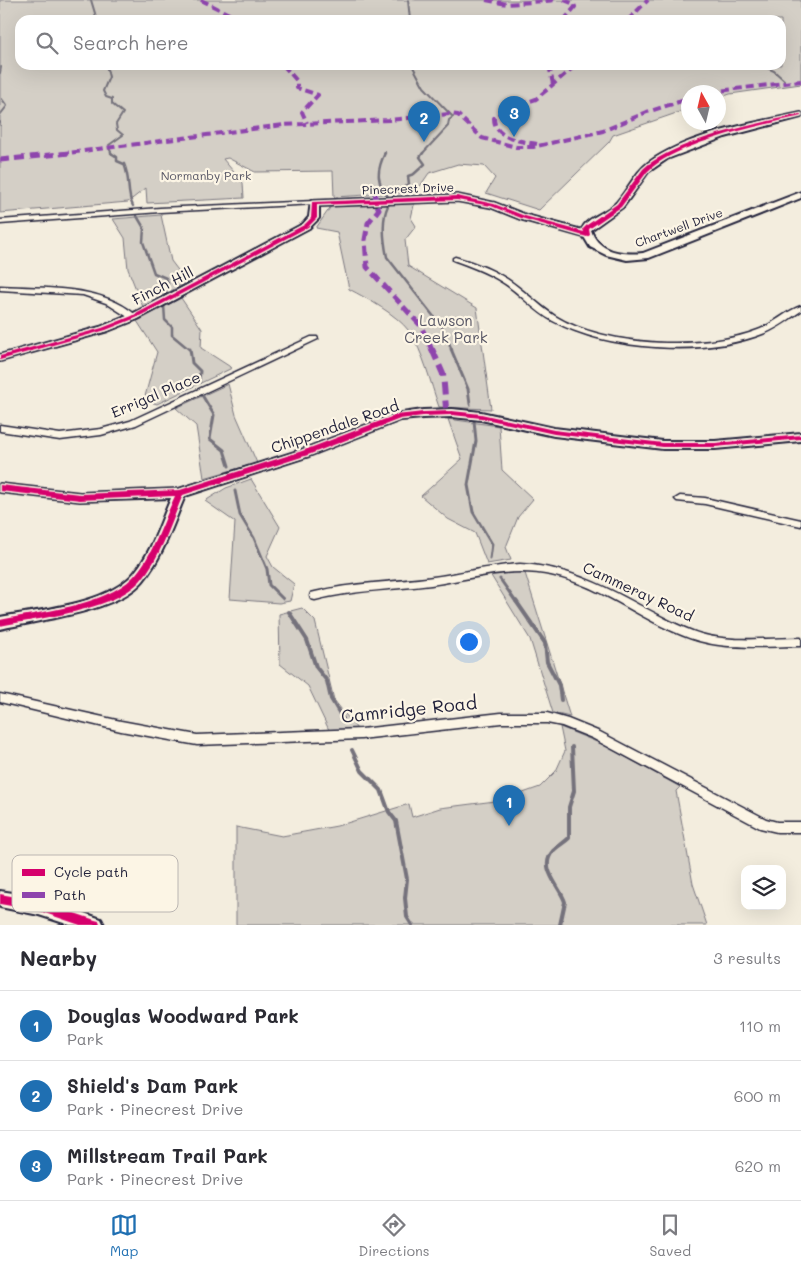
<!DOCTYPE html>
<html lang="en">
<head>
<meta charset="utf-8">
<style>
  :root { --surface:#fff; --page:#f2f2f3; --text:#2b2b33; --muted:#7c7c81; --line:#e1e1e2; --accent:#1f6fb2 }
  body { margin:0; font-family:Mali,sans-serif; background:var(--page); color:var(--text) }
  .controls { position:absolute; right:15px; bottom:15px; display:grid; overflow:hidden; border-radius:10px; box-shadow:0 5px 20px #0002 }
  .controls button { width:45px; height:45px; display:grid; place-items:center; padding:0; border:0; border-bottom:1px solid var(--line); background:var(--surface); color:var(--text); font:25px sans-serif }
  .compass { position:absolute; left:681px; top:85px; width:45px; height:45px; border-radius:50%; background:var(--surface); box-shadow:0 5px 20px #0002; rotate:352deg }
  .you { position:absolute; left:468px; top:641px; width:18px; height:18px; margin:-12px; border:4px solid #fff; border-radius:50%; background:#1a73e8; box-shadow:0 0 0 8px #1a73e833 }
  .badge { display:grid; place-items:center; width:32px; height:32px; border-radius:50%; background:var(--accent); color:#fff; font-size:16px; font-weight:700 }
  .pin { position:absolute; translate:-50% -41px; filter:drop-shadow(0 1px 2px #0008) }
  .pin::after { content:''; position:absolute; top:26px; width:18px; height:15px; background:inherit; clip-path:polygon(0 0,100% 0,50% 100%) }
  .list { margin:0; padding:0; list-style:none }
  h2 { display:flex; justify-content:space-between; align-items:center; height:65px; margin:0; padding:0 20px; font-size:21px }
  h2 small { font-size:16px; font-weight:400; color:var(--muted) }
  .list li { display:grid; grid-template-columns:32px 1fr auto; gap:15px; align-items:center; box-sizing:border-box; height:70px; padding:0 20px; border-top:1px solid var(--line) }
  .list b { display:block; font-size:19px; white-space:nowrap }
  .list p { margin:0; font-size:16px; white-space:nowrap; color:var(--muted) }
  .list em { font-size:16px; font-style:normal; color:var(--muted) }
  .icon { flex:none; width:28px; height:28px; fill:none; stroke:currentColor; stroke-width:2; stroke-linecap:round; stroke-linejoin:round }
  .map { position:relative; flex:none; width:801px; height:925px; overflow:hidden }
  .search { position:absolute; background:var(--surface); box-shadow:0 5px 20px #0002; left:15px; right:15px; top:15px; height:55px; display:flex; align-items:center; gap:12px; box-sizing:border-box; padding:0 18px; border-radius:15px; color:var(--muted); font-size:19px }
  .sheet { height:275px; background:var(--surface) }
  nav { display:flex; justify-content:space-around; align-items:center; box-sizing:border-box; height:70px; border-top:1px solid var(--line); background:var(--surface); font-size:14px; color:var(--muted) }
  nav a { display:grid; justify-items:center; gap:2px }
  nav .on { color:var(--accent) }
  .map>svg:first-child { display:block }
  .green { fill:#d4cfc6; stroke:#7b7880; fill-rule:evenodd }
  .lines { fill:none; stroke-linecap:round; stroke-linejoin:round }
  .stream-far3 { stroke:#75727b; stroke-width:2 }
  .stream-far2 { stroke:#75727b; stroke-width:2.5 }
  .stream-far1 { stroke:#75727b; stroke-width:3 }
  .stream { stroke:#75727b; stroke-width:4 }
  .street-casing { stroke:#22223b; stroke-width:3 }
  .secondary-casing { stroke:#22223b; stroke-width:4 }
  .street { fill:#fcf5e5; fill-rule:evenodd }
  .secondary { fill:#fcf5e5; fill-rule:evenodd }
  .quiet-far2 { stroke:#8e44ad; stroke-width:4; stroke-dasharray:8 4; stroke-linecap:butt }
  .quiet-far1 { stroke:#8e44ad; stroke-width:5; stroke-dasharray:10 5; stroke-linecap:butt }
  .quiet { stroke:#8e44ad; stroke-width:6; stroke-dasharray:12 6; stroke-linecap:butt }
  .cycleway-casing { stroke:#fcf5e5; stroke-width:3 }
  .cycleway { fill:#d6006c; fill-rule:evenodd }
  .labels { text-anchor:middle; stroke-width:4.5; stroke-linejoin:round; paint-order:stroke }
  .far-park-label { font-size:12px; fill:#575665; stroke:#fcf5e5 }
  .far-street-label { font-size:12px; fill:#22223b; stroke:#fcf5e5 }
  .street-label { font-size:15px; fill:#22223b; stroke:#fcf5e5 }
  .park-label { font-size:15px; fill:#575665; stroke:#fcf5e5 }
  .near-street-label { font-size:18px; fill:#22223b; stroke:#fcf5e5 }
  .key { fill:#fcf5e5; stroke:#bbb6b2; stroke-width:1 }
  .key-label { font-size:14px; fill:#22223b }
</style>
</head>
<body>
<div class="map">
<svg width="801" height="925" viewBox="0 0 801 925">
  <rect width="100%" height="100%" fill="#f3edde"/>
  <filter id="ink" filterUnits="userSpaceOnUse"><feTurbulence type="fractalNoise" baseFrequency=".02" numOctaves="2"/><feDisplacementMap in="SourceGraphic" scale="10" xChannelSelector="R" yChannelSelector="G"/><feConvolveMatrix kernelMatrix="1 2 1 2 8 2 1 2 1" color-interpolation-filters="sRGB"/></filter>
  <g filter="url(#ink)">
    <!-- green -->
    <path class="green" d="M0 0H801V84L730 94 719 98 718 92H688V109L613 135 609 142 539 210 486 193 495 178 484 166 458 164 429 173 416 192 334 197 333 171 255 172 228 158 223 159 243 183 244 198 147 203 146 188 128 202 0 213ZM20 20H781V65H20Z
      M415 201 411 218 416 226 405 240 408 266 477 308 491 409 439 407C430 382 424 353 409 331 396 314 368 299 349 289L337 232 316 228 332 205Z
      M161 215 171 261 187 282 143 307 128 269 125 238 113 219Z
      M181 298 202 329 201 348 232 368 157 404 144 400 157 352 137 321Z
      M228 384 236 415 257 463 204 478 196 426 176 408Z
      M448 419 499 426 502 470 533 499 518 517 506 547 511 560 487 564 475 533 448 519 421 496 462 459Z
      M251 479 280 527 267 556 273 567 294 584 290 601 279 603 230 599 235 522 205 501 226 488Z
      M507 572 525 573 570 717 553 713 530 639 490 574Z
      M302 608 315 621 334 700 357 729 329 730 308 686 280 664 279 614Z
      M560 727 604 745 680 787 676 791 693 884 707 925H236V827L282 836 337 826 409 804 412 817 440 808 503 800 540 787 556 771 565 751Z"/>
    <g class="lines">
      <!-- stream-far3 -->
      <path class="stream-far3" d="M91 0 97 20
        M408 0 410 20
        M106 65 109 77 103 91 106 97 112 99V104L123 113 116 124 117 130 123 135 109 145
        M412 65 424 87 453 117 449 120 448 126 422 154
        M761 65 774 71 784 80
        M0 73 1 67
        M0 115 7 106 2 99
        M0 122V125
        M109 148 112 154
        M384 154 385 152"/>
      <!-- stream-far2 -->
      <path class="stream-far2" d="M111 153 117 157V161L124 164C131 180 126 193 133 206
        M385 153C376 171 376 184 390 199
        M423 153 420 157 425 164 414 174 408 176 409 184C380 200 381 227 387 257L442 327 452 350
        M137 216 144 228 143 242 154 273 166 278 168 283 165 294
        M164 305 165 320 172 327V335L190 350"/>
      <!-- stream-far1 -->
      <path class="stream-far1" d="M190 349 192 363 200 371 199 383
        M451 349 468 389 470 404
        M202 395 214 415 210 439 224 450 229 466
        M474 421 476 441 468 485 473 512 492 544 490 559
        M235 491 240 515 254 538 267 569 269 585 283 599
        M500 579 516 602"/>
      <!-- stream -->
      <path class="stream" d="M516 601 545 643 547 662 559 685 561 700
        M289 612 307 640 316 667 327 681 331 699 343 719
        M352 750 362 771 381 790 389 812 396 821 407 879 405 898 407 917 412 925
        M560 925 565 902C560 886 538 868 553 851 558 846 564 843 569 838V807L574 791 572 747"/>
      <!-- street casing -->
      <g class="street-casing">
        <path id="street" d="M314 201 317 203 316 204 160 212 0 224V220L160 208Z
          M455 257C473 262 492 269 507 279 524 290 538 305 555 316 605 347 705 351 758 330 774 324 786 311 801 306V311C789 319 778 328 765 333 706 357 609 351 553 321 534 311 520 293 502 282 487 272 469 266 453 260V258Z
          M0 286C45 289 103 284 138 317L134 319H131L106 303 83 295 0 290Z
          M311 337H317L318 339 136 425 101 435 60 440 0 431V425L60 434 101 429 130 421Z
          M680 496 705 498 801 520V526L705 504 677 501 675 499Z
          M520 564C563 566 601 584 639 605 659 615 679 627 701 634 733 643 768 638 801 638V646C767 646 732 650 699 641 647 626 605 586 551 575 510 566 471 579 431 585 392 590 353 590 315 600L311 599 310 596 311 593 315 592C354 582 393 583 433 577 462 573 490 566 520 564Z
          M0 694 121 721 197 735 361 729 501 713H547L568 719 600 732 766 819 777 822H801V832H777L760 828 592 738 562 726 547 723H501L361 739 197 745 121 731 0 702Z"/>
      </g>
      <!-- secondary casing -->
      <g class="secondary-casing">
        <path id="secondary" d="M801 113V117L725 137 667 159 648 172 623 207 591 230C598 252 622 255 643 253L801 192V198L649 258 627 260 606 255 590 247 584 237 520 219 490 207 457 201 319 206V218L309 228 138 319 108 331 0 361V355L100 327 130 315 303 224 309 217 311 201 457 195 495 203 526 215 582 230C584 219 605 213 614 205 627 193 633 174 648 163 688 134 753 123 801 113Z
          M452 409 481 412 554 428 663 441H715L801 433V441L715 449H663L554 436 481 420 452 417 423 418 401 420 309 456 185 496C173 524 163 557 143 581 117 612 39 620 0 629V617C38 610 107 605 134 573 152 552 160 523 171 498L80 501 0 492V484L80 493 179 489 301 450 395 414 423 410Z
          M0 891 39 897 101 919 104 925H70L39 915 0 907Z"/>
      </g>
      <!-- street -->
      <use href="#street" class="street"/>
      <!-- secondary -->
      <use href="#secondary" class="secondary"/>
      <!-- quiet-far2 -->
      <path class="quiet-far2" d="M201 0 241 20
        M486 0 507 4 557 0
        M564 0 574 4 575 7 564 20
        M628 20 648 0
        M283 65 297 81V88L318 95 302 112 307 123
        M549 65 553 84
        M711 92 801 81
        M537 144C521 141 494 139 494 118L507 109 536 99 576 65
        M60 154 283 125 389 120 449 114 458 115 482 138 516 147H533L603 131 647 112 688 99"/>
      <!-- quiet-far1 -->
      <path class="quiet-far1" d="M0 160 69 153
        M376 191 375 202 379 209 368 223 365 240 367 267 421 326 432 350"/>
      <!-- quiet -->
      <path class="quiet" d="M432 349 443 374 446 408"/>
      <!-- cycleway casing -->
      <g class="cycleway-casing">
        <path id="cycleway" d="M801 114V116C760 126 677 142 647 172L621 207 589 229 590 235 587 237 521 218 491 206 457 200 317 205V218L308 227 136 318 106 330 0 360V356L102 328 132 316 304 225 311 218 312 202 457 196 494 204 525 216 584 232 583 229 587 225 617 204 643 169C674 140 759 123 801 114Z
          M452 411 481 414 554 430 663 443H715L801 435V439L715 447H663L554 434 481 418 452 415 423 416 400 419 308 455 183 495C171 523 161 557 141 580 114 611 39 618 0 626V620C38 612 105 606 133 577 153 557 163 521 175 496L80 500 0 491V485L80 494 180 490 302 451 396 415 423 412Z
          M0 894 39 901 95 920 99 921 100 925H80L39 911 0 904Z"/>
      </g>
      <!-- cycleway -->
      <use href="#cycleway" class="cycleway"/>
    </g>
  </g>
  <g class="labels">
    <!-- far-park labels -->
    <g class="far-park-label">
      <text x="206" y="180">Normanby Park</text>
    </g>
    <!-- far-street labels -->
    <g class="far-street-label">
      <text transform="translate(408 189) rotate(-2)" y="4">Pinecrest Drive</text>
      <text transform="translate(679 228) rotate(-20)" y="4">Chartwell Drive</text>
    </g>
    <!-- street labels -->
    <g class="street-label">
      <text transform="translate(163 286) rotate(-27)" y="5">Finch Hill</text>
      <text transform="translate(156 395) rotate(-23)" y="5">Errigal Place</text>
      <text transform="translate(335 427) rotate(-19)" y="5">Chippendale Road</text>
      <text transform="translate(638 592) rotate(25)" y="5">Cammeray Road</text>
    </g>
    <!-- park labels -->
    <g class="park-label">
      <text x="446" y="326">Lawson<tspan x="446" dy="17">Creek Park</tspan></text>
    </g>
    <!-- near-street labels -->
    <g class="near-street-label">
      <text transform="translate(409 710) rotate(-6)" y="6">Camridge Road</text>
    </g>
  </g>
  <!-- legend -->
  <rect x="12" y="855" width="166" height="57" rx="8" class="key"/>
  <rect x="22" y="869" width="23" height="7" fill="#d6006c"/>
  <rect x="22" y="892" width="23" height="6" fill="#8e44ad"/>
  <g class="key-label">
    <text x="54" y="877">Cycle path</text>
    <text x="54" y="900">Path</text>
  </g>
</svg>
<div class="controls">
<button><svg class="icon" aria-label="layers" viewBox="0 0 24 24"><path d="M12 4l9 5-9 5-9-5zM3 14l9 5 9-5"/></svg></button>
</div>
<svg class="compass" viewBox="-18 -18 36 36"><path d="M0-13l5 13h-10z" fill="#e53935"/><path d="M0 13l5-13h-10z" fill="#7c7c81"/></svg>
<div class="you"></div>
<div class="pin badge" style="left:509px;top:826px">1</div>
<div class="pin badge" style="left:424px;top:142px">2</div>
<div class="pin badge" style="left:514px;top:137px">3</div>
<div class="search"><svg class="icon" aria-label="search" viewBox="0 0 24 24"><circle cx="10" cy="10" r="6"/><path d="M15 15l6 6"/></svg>Search here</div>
</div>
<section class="sheet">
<h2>Nearby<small>3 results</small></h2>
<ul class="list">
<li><span class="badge">1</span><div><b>Douglas Woodward Park</b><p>Park</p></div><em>110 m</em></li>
<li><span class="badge">2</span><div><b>Shield's Dam Park</b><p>Park · Pinecrest Drive</p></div><em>600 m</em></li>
<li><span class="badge">3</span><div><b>Millstream Trail Park</b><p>Park · Pinecrest Drive</p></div><em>620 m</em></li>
</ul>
</section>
<nav>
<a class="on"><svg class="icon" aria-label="map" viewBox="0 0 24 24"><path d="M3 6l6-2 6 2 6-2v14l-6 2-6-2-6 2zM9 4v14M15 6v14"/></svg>Map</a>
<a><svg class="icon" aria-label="directions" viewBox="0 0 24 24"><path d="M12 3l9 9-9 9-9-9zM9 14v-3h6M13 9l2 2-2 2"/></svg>Directions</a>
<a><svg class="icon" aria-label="saved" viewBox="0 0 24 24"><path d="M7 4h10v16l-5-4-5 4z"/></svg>Saved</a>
</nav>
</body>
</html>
